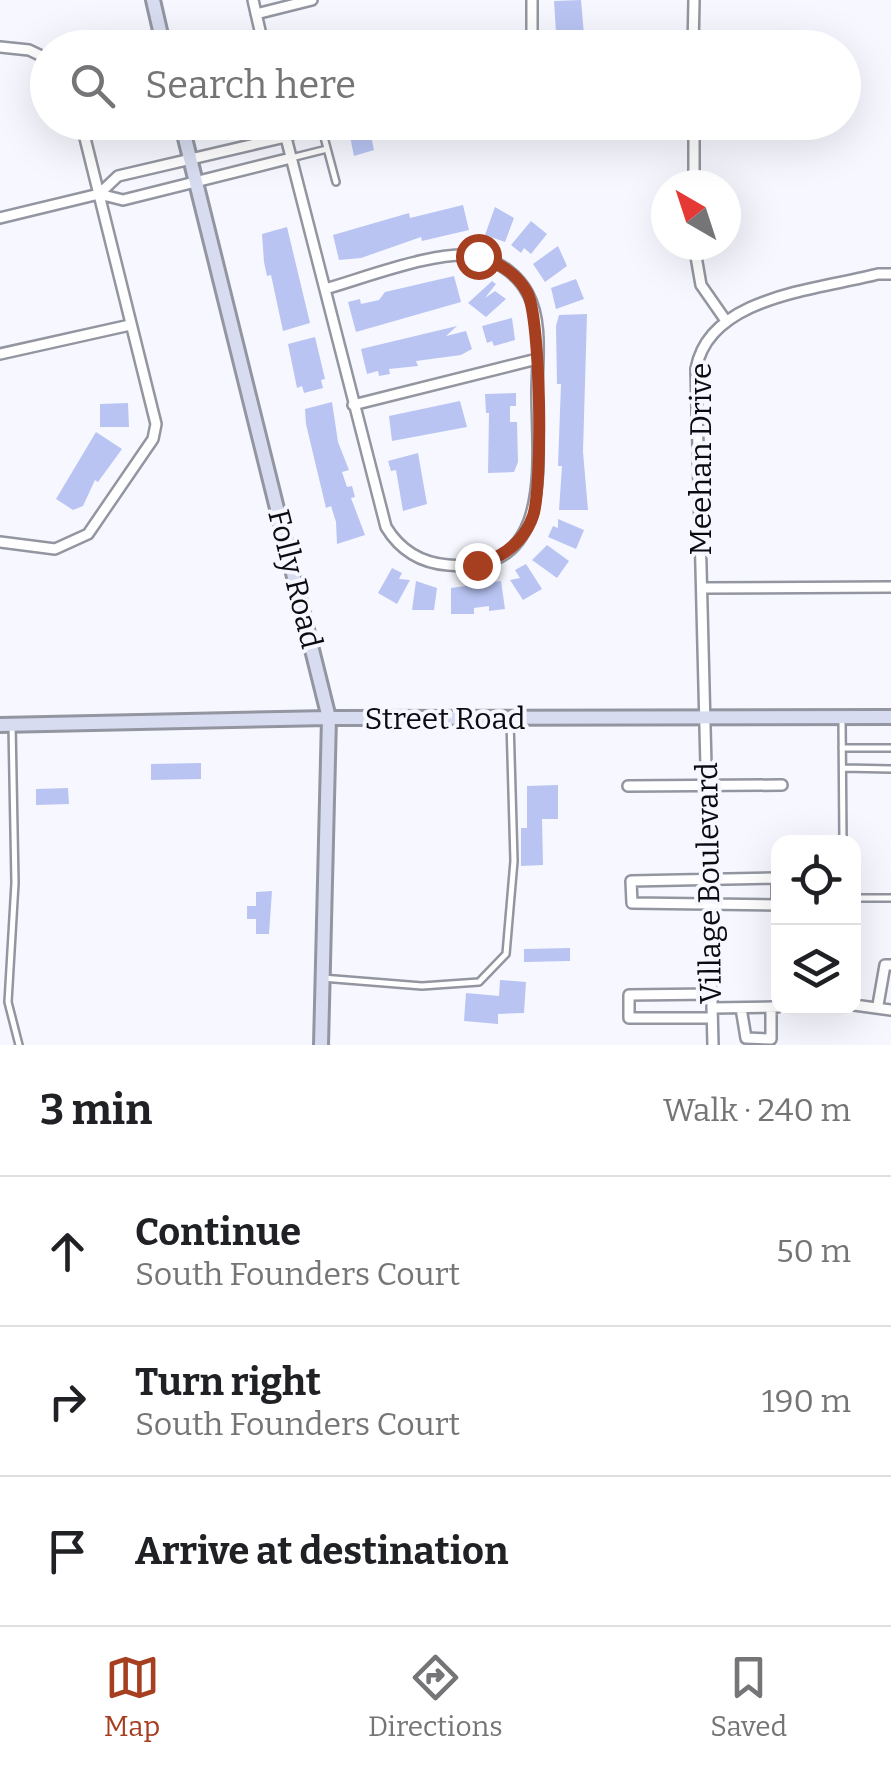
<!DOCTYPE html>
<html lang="en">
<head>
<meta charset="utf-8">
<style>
  :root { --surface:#fff; --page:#f2f2f2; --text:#202124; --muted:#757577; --line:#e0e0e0; --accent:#a63e20 }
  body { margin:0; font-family:Bitter,serif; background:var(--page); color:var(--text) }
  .controls { position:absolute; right:30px; bottom:30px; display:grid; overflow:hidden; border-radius:20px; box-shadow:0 10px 40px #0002 }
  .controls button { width:90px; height:90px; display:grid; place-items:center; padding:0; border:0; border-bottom:2px solid var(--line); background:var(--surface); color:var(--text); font:50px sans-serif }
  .compass { position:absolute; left:651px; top:170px; width:90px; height:90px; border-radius:50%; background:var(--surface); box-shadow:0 10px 40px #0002; rotate:321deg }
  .stop { position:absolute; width:30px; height:30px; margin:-22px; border:8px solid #a63e20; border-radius:50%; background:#fff }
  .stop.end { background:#a63e20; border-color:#fff; box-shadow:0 2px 10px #0008 }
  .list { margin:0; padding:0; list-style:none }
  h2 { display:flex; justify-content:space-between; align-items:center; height:130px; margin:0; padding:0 40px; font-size:42px }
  h2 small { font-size:32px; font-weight:400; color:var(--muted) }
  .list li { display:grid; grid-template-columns:65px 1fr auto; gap:30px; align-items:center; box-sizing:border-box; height:150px; padding:0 40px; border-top:2px solid var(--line) }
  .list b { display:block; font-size:38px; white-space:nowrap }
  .list p { margin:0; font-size:32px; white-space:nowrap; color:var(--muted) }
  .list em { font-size:32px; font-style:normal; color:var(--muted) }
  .icon { flex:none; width:55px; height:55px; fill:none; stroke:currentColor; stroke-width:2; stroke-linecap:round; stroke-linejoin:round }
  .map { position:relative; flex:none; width:891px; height:1045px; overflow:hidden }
  .search { position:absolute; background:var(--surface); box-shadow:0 10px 40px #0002; left:30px; right:30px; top:30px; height:110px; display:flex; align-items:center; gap:25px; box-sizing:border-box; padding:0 35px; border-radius:55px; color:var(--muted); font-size:38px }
  .sheet { height:580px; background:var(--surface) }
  nav { display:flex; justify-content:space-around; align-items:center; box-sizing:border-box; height:140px; border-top:2px solid var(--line); background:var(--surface); font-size:28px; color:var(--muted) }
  nav a { display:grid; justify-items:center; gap:5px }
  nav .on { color:var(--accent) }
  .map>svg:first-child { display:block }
  .building { fill:#b9c4f3 }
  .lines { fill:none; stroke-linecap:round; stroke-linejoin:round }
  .lane-casing { stroke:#9396a0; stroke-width:10 }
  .street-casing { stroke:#9396a0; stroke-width:14 }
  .secondary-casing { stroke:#9396a0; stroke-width:18 }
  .lane { stroke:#fff; stroke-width:5 }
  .street { stroke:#fff; stroke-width:9 }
  .secondary { stroke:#d7dcf0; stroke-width:12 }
  .route { stroke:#a63e20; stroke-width:12 }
  .labels { text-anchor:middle; stroke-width:8; stroke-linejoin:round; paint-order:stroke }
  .street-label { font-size:30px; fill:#0b0c10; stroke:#f7f8ff }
</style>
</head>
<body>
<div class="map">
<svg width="891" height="1045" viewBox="0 0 891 1045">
  <rect width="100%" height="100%" fill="#f7f8ff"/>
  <!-- building -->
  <path class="building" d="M581 0 585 46 557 48 554 1Z
    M347 122H368L374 150 354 156Z
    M463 205 469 230 422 241 421 237 361 258 339 260 333 235 409 213 410 218Z
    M495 207 514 218 505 242 485 235Z
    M531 221 547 234 531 254 524 248 521 253 511 245Z
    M287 227 310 323 283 331 271 275 267 276 264 262 262 234Z
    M558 246 567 266 545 282 533 264Z
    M454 276 461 302 356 332 348 302 360 299 361 304 379 300 385 292Z
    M576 279 584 299 556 309 551 288Z
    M492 281 496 284 485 298 495 291 506 299 486 317 468 303Z
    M587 314 583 452 588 510H559L562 466H558L561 384H557L556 326 559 315Z
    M512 318 515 340 494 346 492 341 487 343 482 326Z
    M457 326 446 336 466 331 472 349 461 355 416 361 418 366 389 369 390 374 379 376 378 371 367 374 361 349Z
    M315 337 325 379 321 380 323 388 304 393 302 386 297 388 288 344Z
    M516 393V406H510V422H517L518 462 514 472 488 473 489 413H486L485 394Z
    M460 401 467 427 392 441 389 416Z
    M332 402 338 442 349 470 342 472 347 487 352 486 355 497 351 498 365 535 337 544 336 522 331 506 326 508 306 424 305 409Z
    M128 403 129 427H100V404Z
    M96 432 122 449 98 482 95 480 83 506 73 510 56 499Z
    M418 453 427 504 403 511 396 470 391 471 388 461Z
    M558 519 584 530 576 549 548 537 553 526 558 528Z
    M547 545 569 561 557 578 532 560Z
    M526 564 542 589 523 600 510 580 520 578 515 570Z
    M392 568 402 573 399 579 410 580 397 604 378 593Z
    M416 581 437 588 434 610H412Z
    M501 581 505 609 489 611V606L474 608V614H451V588Z
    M201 763V779L151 780V764Z
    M558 785V819H542L543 865 521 866V828H527V786Z
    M68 788 69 804 36 805V789Z
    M272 891 269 934H256V919H247V906H256V892Z
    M570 948V961L524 962V949Z
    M500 980 526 982 524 1013 498 1014V1024L464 1021 466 993 499 996Z"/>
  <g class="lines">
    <!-- lane casing -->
    <g class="lane-casing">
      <path id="lane" d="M320 122 336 182
        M286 137 322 129
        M291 158 327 149
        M842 721 843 842
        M12 725 15 883 8 1002 19 1045
        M842 748H891
        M844 768 891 769
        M854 898H891
        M322 978 422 986 479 982 506 954 514 861 510 721"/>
    </g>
    <!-- street casing -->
    <g class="street-casing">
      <path id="street" d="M253 0 264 48
        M532 0V48
        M256 14 312 0
        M0 47 29 50 48 59
        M693 48 694 0
        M282 122 386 527C400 550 421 563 448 565 555 576 537 462 537 393 537 362 543 322 528 294 519 276 501 263 482 257 442 247 365 278 325 289
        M694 185V122
        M99 194 118 176 285 137
        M0 218 99 194 123 200 291 158
        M694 245 701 285 724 318
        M0 354 130 325
        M353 405 537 359
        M0 542 55 549 88 534 153 439 156 424 81 122
        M702 588 891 587
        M628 786 782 785
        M777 878V905L632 903 631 881Z
        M712 994 629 995V1018H712
        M854 1005 891 1010
        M878 1005 885 965H891
        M712 1008 778 1007
        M741 1008 746 1038 771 1039V1007
        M713 1045 696 369C709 296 817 290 878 274H891"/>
    </g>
    <!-- secondary casing -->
    <g class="secondary-casing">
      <path id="secondary" d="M153 0 164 48
        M181 122 329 718 321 1045
        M0 725 329 718 891 717"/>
    </g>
    <!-- lane -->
    <use href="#lane" class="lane"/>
    <!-- street -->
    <use href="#street" class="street"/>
    <!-- secondary -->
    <use href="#secondary" class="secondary"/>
  </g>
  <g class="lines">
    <!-- route -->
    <path class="route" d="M477 565C503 557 524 542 533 516 543 487 541 317 527 292 516 272 498 263 478 256"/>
  </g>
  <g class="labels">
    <!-- street labels -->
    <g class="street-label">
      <text transform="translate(701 459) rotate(-90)" y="10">Meehan Drive</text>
      <text transform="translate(295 579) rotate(76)" y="10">Folly Road</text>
      <text x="445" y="729">Street Road</text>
      <text transform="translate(709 883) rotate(-91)" y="10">Village Boulevard</text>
    </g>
  </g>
</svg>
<div class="controls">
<button><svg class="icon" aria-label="locate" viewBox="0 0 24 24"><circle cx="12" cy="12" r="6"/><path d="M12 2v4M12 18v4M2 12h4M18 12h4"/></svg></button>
<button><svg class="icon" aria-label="layers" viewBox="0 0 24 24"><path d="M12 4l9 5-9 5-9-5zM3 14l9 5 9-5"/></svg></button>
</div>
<svg class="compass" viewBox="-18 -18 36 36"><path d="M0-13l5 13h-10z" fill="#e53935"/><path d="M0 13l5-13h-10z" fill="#757577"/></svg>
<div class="stop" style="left:478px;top:256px"></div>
<div class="stop end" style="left:477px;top:565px"></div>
<div class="search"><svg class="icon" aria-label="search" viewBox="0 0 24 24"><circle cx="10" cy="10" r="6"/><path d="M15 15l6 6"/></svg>Search here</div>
</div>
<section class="sheet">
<h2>3 min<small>Walk · 240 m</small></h2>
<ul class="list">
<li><svg class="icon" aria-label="ahead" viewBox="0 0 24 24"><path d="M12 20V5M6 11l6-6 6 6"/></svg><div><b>Continue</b><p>South Founders Court</p></div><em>50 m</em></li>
<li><svg class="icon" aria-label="right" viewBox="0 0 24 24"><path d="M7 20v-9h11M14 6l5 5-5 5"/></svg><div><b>Turn right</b><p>South Founders Court</p></div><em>190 m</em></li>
<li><svg class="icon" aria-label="arrive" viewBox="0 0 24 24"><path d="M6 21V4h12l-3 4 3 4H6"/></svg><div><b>Arrive at destination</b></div></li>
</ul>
</section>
<nav>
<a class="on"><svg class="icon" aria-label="map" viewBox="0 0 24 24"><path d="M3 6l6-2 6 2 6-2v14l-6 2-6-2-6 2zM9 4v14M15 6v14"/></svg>Map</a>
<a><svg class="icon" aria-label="directions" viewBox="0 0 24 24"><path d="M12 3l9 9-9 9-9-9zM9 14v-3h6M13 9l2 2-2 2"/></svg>Directions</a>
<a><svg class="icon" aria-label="saved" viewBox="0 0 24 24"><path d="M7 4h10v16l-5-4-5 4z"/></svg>Saved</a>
</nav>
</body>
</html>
